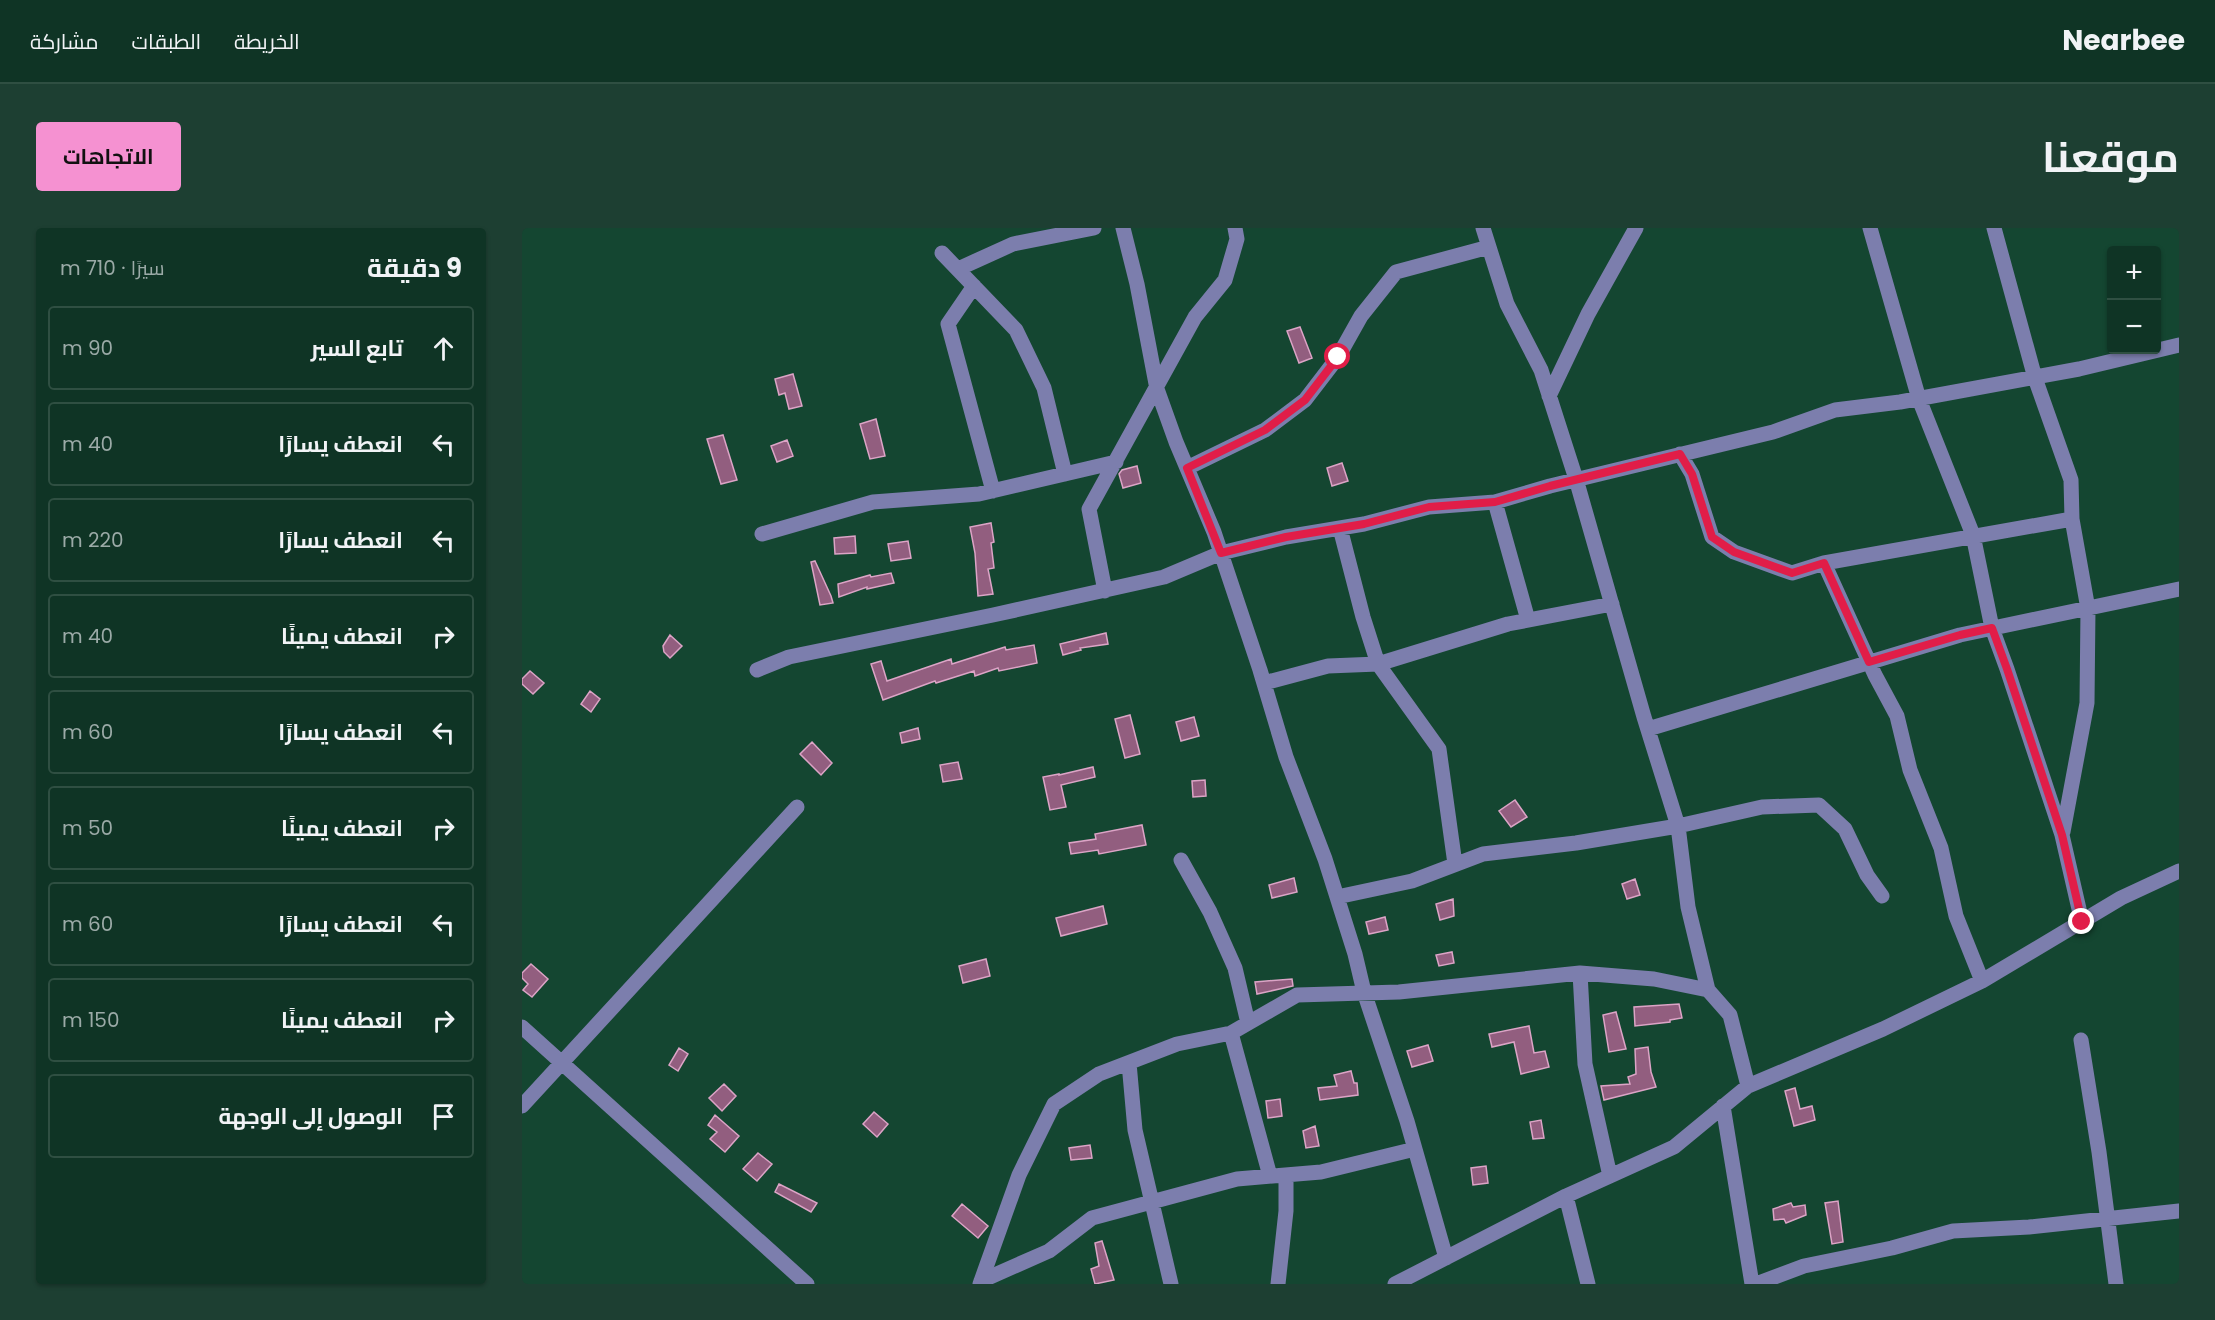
<!DOCTYPE html>
<html lang="ar">
<head>
<meta charset="utf-8">
<style>
  :root { --surface:#0f3425; --page:#1d3f32; --text:#f1f3f6; --muted:#9baaa7; --line:#2f4f42; --accent:#f591d1 }
  body { margin:0; font-family:Poppins,Cairo,sans-serif; background:var(--page); color:var(--text); direction:rtl }
  .controls { position:absolute; right:18px; top:18px; display:grid; overflow:hidden; border-radius:6px; box-shadow:0 2px 4px #0004 }
  .controls button { width:54px; height:54px; display:grid; place-items:center; padding:0; border:0; border-bottom:2px solid var(--line); background:var(--surface); color:var(--text); font:30px sans-serif }
  .stop { position:absolute; width:18px; height:18px; margin:-14px; border:4px solid #e11d48; border-radius:50%; background:#fff }
  .stop.end { background:#e11d48; border-color:#fff; box-shadow:0 2px 6px #0008 }
  .list { margin:0; padding:0; list-style:none }
  h2 { display:flex; justify-content:space-between; align-items:center; height:78px; margin:0; padding:0 24px; font-size:26px }
  h2 small { font-size:20px; font-weight:400; color:var(--muted) }
  .list li { display:grid; grid-template-columns:39px 1fr auto; gap:18px; align-items:center; box-sizing:border-box; height:84px; margin:0 12px 12px; padding:0 12px; border:2px solid var(--line); border-radius:6px }
  .list b { display:block; font-size:22px; white-space:nowrap }
  .list em { font-size:20px; font-style:normal; color:var(--muted) }
  .icon { flex:none; width:33px; height:33px; fill:none; stroke:currentColor; stroke-width:2; stroke-linecap:round; stroke-linejoin:round }
  .map { position:relative; flex:none; width:1657px; height:1056px; overflow:hidden; direction:ltr; border-radius:6px }
  header { display:flex; align-items:center; gap:36px; box-sizing:border-box; height:84px; padding:0 30px; background:var(--surface); border-bottom:2px solid var(--line) }
  header strong { font-size:28px }
  nav { display:flex; gap:33px; margin-inline-start:auto; font-size:21px }
  .intro { display:flex; align-items:center; justify-content:space-between; box-sizing:border-box; height:144px; padding:0 36px }
  h1 { margin:0; font-size:42px }
  .button { padding:15px 27px; border-radius:6px; background:var(--accent); color:#111; font-size:21px; font-weight:700 }
  main { display:flex; gap:36px; padding:0 36px }
  aside { flex:1; background:var(--surface); border-radius:6px; box-shadow:0 2px 4px #0004 }
  .map>svg:first-child { display:block }
  .building { fill:#925e7f; stroke:#dca4c6; stroke-width:1.5 }
  .lines { fill:none; stroke-linecap:round; stroke-linejoin:round }
  .minor { stroke:#7c7ead; stroke-width:15 }
  .route { stroke:#e11d48; stroke-width:8 }
</style>
</head>
<body>
<header>
<strong>Nearbee</strong>
<nav><a>الخريطة</a><a>الطبقات</a><a>مشاركة</a></nav>
</header>
<div class="intro"><h1>موقعنا</h1><a class="button">الاتجاهات</a></div>
<main>
<div class="map">
<svg width="1657" height="1056" viewBox="0 0 1657 1056">
  <rect width="100%" height="100%" fill="#144631"/>
  <!-- building -->
  <path class="building" d="M778 99 790 130 777 135 765 103Z
    M271 146 280 178 267 181 263 165 257 167 253 151Z
    M354 191 363 228 348 231 338 196Z
    M201 207 215 252 199 256 185 211Z
    M265 212 271 228 255 234 249 218Z
    M820 235 826 253 810 258 805 240Z
    M615 238 619 255 601 260 597 246 600 242Z
    M469 295 472 314 469 315 472 340 466 341 471 366 456 368 453 325 448 299Z
    M333 308 334 325 313 326 312 310Z
    M386 313 389 330 369 333 366 316Z
    M293 333 309 368 311 375 298 377 289 334Z
    M369 345 372 355 345 361V359L317 369 316 356 348 347 349 349Z
    M584 405 586 416 558 420 559 422 541 427 538 416Z
    M148 407 160 418 148 430 142 424 141 418Z
    M512 417 515 435 477 443 476 440 453 448 452 443 414 455 413 453 361 472 349 436 359 433 365 453 429 431 430 436 483 419 484 422Z
    M8 443 22 455 11 466 0 456V451Z
    M68 463 78 471 69 484 59 476Z
    M608 487 618 526 603 530 593 491Z
    M672 489 677 508 659 513 654 494Z
    M396 500 398 511 380 515 378 505Z
    M290 514 310 535 299 547 278 526Z
    M436 534 440 551 421 554 418 537Z
    M571 539 573 549 539 557 544 579 528 582 521 549 537 546V547Z
    M683 552 684 568 671 569 670 553Z
    M993 572 1005 589 989 599 977 583Z
    M620 597 624 617 577 626 576 622 549 626 547 615 574 611 573 606Z
    M772 650 775 664 750 670 747 657Z
    M1113 651 1118 667 1105 671 1100 656Z
    M931 671 932 688 918 692 914 676Z
    M581 678 585 696 539 708 534 690Z
    M863 689 866 702 847 706 844 694Z
    M930 724 932 735 917 738 914 727Z
    M464 731 468 748 441 755 437 738Z
    M9 736 26 751 10 769 1 762 6 756 0 750V745Z
    M770 751 771 758 735 766 733 754Z
    M1157 776 1160 790 1148 792V794L1113 798 1112 779Z
    M1094 784 1104 821 1087 824 1081 787Z
    M1007 798 1012 825 1023 823 1027 839 999 846 992 814 970 819 967 806Z
    M906 817 911 833 890 839 885 823Z
    M1126 819 1129 844 1134 859 1082 872 1079 858 1108 856 1106 849 1114 846 1113 821Z
    M157 820 166 826 156 843 147 837Z
    M829 843 832 855H835L836 867 798 872 796 860 815 858 812 847Z
    M202 856 214 868 200 883 187 870Z
    M1273 860 1278 881 1290 878 1293 892 1272 898 1263 863Z
    M758 871 760 888 746 890 744 873Z
    M352 884 366 896 355 909 341 896Z
    M193 887 217 908 203 924 188 911 195 904 186 897Z
    M1019 892 1022 910 1011 911 1008 894Z
    M793 898 797 918 784 920 781 903Z
    M568 917 570 930 549 932 547 920Z
    M236 925 250 936 235 953 221 941Z
    M964 938 966 955 951 957 949 940Z
    M257 956 295 975 289 984 253 964Z
    M1316 973 1321 1014 1310 1016 1303 975Z
    M1269 975 1271 979 1283 977 1284 987 1264 995 1262 991 1252 992 1251 981Z
    M440 976 466 998 456 1010 430 988Z
    M580 1013 592 1052 573 1056 569 1041 577 1038 573 1015Z"/>
  <g class="lines">
    <!-- minor -->
    <path class="minor" d="M601 0 615 56 635 161 654 214 692 304 738 442 764 529 803 631 833 726 842 764 885 893 924 1030
      M961 0 985 76 1019 142 1054 251 1122 489 1156 598 1166 679 1186 762
      M1348 0 1397 171 1451 307 1470 400 1485 441 1540 607 1560 694
      M1472 0 1513 150 1549 252 1550 291 1566 381 1565 475 1541 604
      M420 25 494 102 522 160 543 246
      M436 41 491 16 572 0
      M452 58 426 96 471 263
      M1027 168 1066 86 1114 0
      M1158 226 1170 246 1190 309 1212 324 1270 345 1302 335 1550 291
      M665 240 743 202 783 172 816 129 839 88 874 44 967 19
      M973 274 1006 392
      M818 300 841 389 856 436 917 521 933 636
      M240 306 351 274 457 266 594 234
      M1302 335 1353 447 1375 488 1388 542 1419 620 1434 688 1460 753
      M583 363 567 281 673 89 703 52 715 11 713 0
      M235 442 267 429 471 387 642 349 699 325 764 309 842 296 907 279 973 274 1028 258 1251 204 1313 182 1378 174 1557 141 1657 117
      M742 455 806 438 856 436 986 396 1090 376
      M1126 501 1438 407 1657 361
      M659 632 688 684 713 740 726 795
      M815 669 890 653 961 626 1054 615 1156 598 1240 579 1297 577 1323 601 1345 647 1360 668
      M1058 745 1063 836 1088 948
      M0 799 285 1056
      M709 805 748 948
      M1559 812 1577 924 1594 1056
      M607 835 613 902 649 1056
      M0 878 275 579
      M1201 878 1230 1056
      M1044 968 1066 1056
      M459 1053 527 1023 570 990 715 951 799 944 893 921
      M458 1056 497 947 532 876 577 846 655 816 709 805 775 767 877 764 1058 745 1132 751 1186 762 1208 787 1226 858
      M756 1056 764 983V947
      M873 1056 1044 968 1152 919 1226 858 1361 801 1460 753 1599 670 1657 643
      M1234 1056 1282 1038 1370 1020 1431 1003 1507 999 1657 983"/>
  </g>
  <g class="lines">
    <!-- route -->
    <path class="route" d="M816 129 783 172 743 202 665 240 699 325 764 309 842 296 907 279 973 274 1028 258 1158 226 1170 246 1190 309 1212 324 1270 345 1302 335 1347 434 1438 407 1470 400 1485 441 1540 607 1560 694"/>
  </g>
</svg>
<div class="controls">
<button>+</button>
<button>−</button>
</div>
<div class="stop" style="left:816px;top:129px"></div>
<div class="stop end" style="left:1560px;top:694px"></div>
</div>
<aside>
<h2>9 دقيقة<small>سيرًا · 710 m</small></h2>
<ul class="list">
<li><svg class="icon" aria-label="ahead" viewBox="0 0 24 24"><path d="M12 20V5M6 11l6-6 6 6"/></svg><div><b>تابع السير</b></div><em>90 m</em></li>
<li><svg class="icon" aria-label="left" viewBox="0 0 24 24"><path d="M17 20v-9H6M10 6l-5 5 5 5"/></svg><div><b>انعطف يسارًا</b></div><em>40 m</em></li>
<li><svg class="icon" aria-label="left" viewBox="0 0 24 24"><path d="M17 20v-9H6M10 6l-5 5 5 5"/></svg><div><b>انعطف يسارًا</b></div><em>220 m</em></li>
<li><svg class="icon" aria-label="right" viewBox="0 0 24 24"><path d="M7 20v-9h11M14 6l5 5-5 5"/></svg><div><b>انعطف يمينًا</b></div><em>40 m</em></li>
<li><svg class="icon" aria-label="left" viewBox="0 0 24 24"><path d="M17 20v-9H6M10 6l-5 5 5 5"/></svg><div><b>انعطف يسارًا</b></div><em>60 m</em></li>
<li><svg class="icon" aria-label="right" viewBox="0 0 24 24"><path d="M7 20v-9h11M14 6l5 5-5 5"/></svg><div><b>انعطف يمينًا</b></div><em>50 m</em></li>
<li><svg class="icon" aria-label="left" viewBox="0 0 24 24"><path d="M17 20v-9H6M10 6l-5 5 5 5"/></svg><div><b>انعطف يسارًا</b></div><em>60 m</em></li>
<li><svg class="icon" aria-label="right" viewBox="0 0 24 24"><path d="M7 20v-9h11M14 6l5 5-5 5"/></svg><div><b>انعطف يمينًا</b></div><em>150 m</em></li>
<li><svg class="icon" aria-label="arrive" viewBox="0 0 24 24"><path d="M6 21V4h12l-3 4 3 4H6"/></svg><div><b>الوصول إلى الوجهة</b></div></li>
</ul>
</aside>
</main>
</body>
</html>
